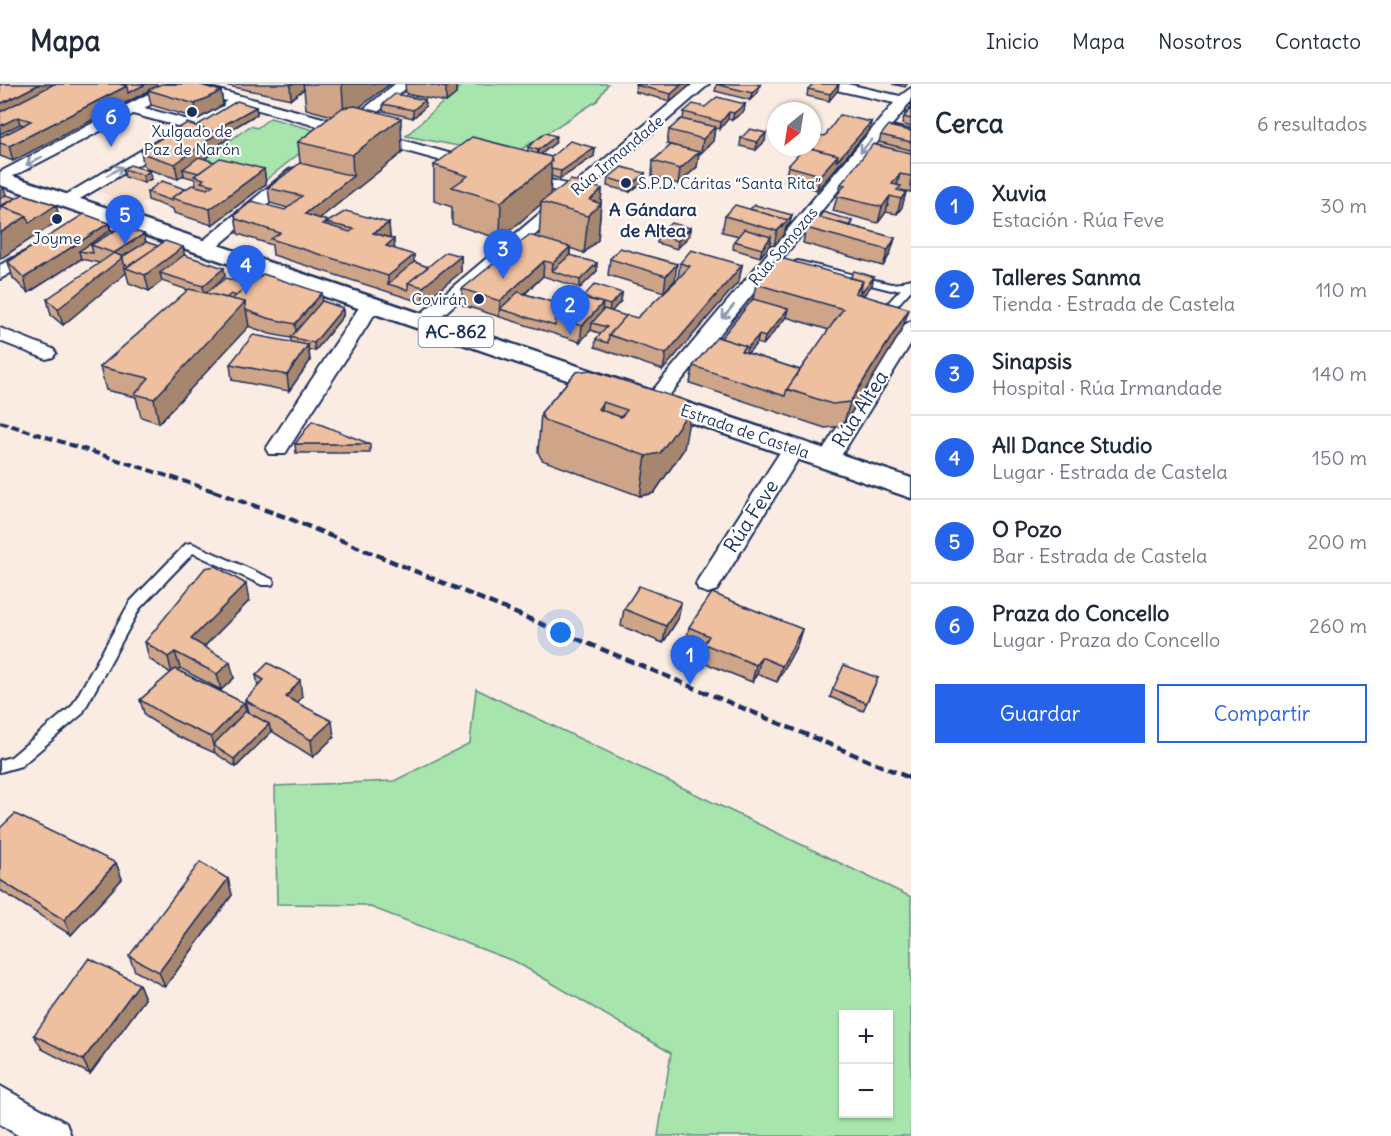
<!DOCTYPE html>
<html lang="es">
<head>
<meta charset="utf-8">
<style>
  :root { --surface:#fff; --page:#f6f6f7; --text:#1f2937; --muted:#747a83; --line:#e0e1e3; --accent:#2563eb }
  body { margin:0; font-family:Delius,sans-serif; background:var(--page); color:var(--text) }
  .controls { position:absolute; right:18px; bottom:18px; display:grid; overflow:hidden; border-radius:0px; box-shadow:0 2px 4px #0004 }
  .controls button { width:54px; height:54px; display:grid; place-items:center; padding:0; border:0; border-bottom:2px solid var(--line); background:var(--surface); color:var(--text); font:30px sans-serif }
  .compass { position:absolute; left:767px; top:18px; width:54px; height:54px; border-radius:50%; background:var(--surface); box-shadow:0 2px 4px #0004; rotate:210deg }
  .you { position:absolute; left:561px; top:549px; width:21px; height:21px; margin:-15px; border:4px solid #fff; border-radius:50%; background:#1a73e8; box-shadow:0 0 0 9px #1a73e833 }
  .badge { display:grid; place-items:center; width:39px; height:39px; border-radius:50%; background:var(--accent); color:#fff; font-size:20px; font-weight:700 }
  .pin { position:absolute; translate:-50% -50px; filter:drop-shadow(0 2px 3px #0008) }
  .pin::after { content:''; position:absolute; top:32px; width:21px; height:18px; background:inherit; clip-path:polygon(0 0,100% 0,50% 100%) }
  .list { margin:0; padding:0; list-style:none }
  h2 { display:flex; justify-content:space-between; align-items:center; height:78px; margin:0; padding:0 24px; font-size:26px }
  h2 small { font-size:20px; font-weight:400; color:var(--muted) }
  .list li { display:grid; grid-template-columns:39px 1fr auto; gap:18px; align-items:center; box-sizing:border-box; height:84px; padding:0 24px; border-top:2px solid var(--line) }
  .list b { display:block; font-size:22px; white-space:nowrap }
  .list p { margin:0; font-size:20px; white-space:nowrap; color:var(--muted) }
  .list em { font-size:20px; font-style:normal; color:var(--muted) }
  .actions { display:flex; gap:12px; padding:18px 24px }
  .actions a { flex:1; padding:14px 0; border:2px solid var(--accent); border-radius:0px; text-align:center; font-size:21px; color:var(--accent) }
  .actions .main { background:var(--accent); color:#fff }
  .map { position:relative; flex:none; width:911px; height:1052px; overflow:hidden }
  header { display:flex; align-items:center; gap:36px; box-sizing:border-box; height:84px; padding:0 30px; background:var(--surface); border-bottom:2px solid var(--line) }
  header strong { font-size:28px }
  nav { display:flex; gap:33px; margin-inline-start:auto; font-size:21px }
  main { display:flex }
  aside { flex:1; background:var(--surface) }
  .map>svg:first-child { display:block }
  .built { fill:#f7dfce }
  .green { fill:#a7e5ac; stroke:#618a85; stroke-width:1.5; fill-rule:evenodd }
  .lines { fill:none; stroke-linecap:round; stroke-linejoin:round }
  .service-casing { stroke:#1b2f5e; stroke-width:4 }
  .minor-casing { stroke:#1b2f5e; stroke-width:4 }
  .primary-casing { stroke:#1b2f5e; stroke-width:5 }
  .service { fill:#fff; fill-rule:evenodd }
  .minor { fill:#fff; fill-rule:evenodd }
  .primary { fill:#fff; fill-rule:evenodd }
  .rail-far2 { stroke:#1b2f5e; stroke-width:4; stroke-dasharray:8 4; stroke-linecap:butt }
  .rail-far1 { stroke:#1b2f5e; stroke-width:4.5; stroke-dasharray:9 4.5; stroke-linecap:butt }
  .rail { stroke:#1b2f5e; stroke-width:6; stroke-dasharray:11 6; stroke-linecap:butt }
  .wall { fill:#cea589; stroke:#1b2f5e; stroke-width:1.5; fill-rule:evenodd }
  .shaded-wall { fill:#a7866f; stroke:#1b2f5e; stroke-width:1.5 }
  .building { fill:#efc09f; stroke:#1b2f5e; stroke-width:1.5; fill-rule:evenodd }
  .oneway { stroke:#8d97ae }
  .poi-dot { fill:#1b2f5e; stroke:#fff; stroke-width:2 }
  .labels { text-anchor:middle; stroke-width:4.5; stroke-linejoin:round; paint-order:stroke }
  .far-poi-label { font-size:16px; fill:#1b2f5e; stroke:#fff }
  .far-street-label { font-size:16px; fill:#1b2f5e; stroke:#fff }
  .far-neighbourhood-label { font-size:18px; font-weight:bold; fill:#1b2f5e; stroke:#fff }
  .shield { fill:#fff; stroke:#5f6d8e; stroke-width:1.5 }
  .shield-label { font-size:18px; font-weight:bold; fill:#1b2f5e }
  .street-label { font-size:20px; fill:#1b2f5e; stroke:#fff }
</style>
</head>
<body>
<header>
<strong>Mapa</strong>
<nav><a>Inicio</a><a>Mapa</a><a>Nosotros</a><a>Contacto</a></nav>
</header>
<main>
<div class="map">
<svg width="911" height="1052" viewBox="0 0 911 1052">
  <rect width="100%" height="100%" fill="#faece2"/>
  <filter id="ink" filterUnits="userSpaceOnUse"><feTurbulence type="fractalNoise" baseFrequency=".0167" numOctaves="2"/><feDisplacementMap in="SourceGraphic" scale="12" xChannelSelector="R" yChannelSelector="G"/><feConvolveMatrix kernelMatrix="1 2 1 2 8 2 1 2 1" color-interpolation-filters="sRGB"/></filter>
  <g filter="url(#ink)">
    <!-- built -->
    <path class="built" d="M132 89 168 100 138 123 98 107 121 92Z"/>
    <!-- green -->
    <path class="green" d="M463 0H608L597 17 511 72 406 52Z
      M270 34 325 49 262 99 198 80 250 42 257 44Z
      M476 605 911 813V1052H658L671 969 516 878 365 821 277 820 275 702 394 697 470 659ZM888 930V1030H844V930Z"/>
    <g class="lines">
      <!-- service casing -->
      <g class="service-casing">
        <path id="service" d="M798 177 891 200 911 198V206L885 235H877V231L901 205 891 206 795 182V178Z
          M191 459 272 495 274 498 272 501H262L193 469 140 524 82 630 21 682 0 688V676L11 673 72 622 130 518 186 460Z"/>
      </g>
      <!-- minor casing -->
      <g class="minor-casing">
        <path id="minor" d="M167 0H196L345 40 395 0H411L359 44 484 79 486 82 478 87 241 21 71 120 65 121 57 116 181 43 133 30 0 99V88ZM180 5 227 17 192 37 144 24Z
          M693 0H709L431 241H417L414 237 417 233 564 109 510 95 508 92 510 89 516 87 573 102Z
          M821 0H847L900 12 911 4V23H907L662 320H648L644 316 648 312 894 19 823 3Z
          M295 84 301 86 303 89 301 92 211 168H199L196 164 199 160 289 86Z
          M38 161 47 166 44 170 0 195V181Z
          M911 195V207L903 205 901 201 903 197Z
          M371 214 381 220 288 365 285 370H269L266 365 364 216Z
          M911 237V259L839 375 836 380H820L817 375 901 243Z
          M0 244 53 265 56 269 53 273 46 275 0 257Z
          M794 357 802 359 805 364 717 506 708 509 699 506 696 500 699 494 786 359Z
          M0 1002 66 1039 71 1052H19L0 1040Z"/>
      </g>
      <!-- primary casing -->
      <g class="primary-casing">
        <path id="primary" d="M0 88 911 394V414L0 101Z"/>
      </g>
      <!-- service -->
      <use href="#service" class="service"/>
      <!-- minor -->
      <use href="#minor" class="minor"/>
      <!-- primary -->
      <use href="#primary" class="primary"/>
      <!-- rail-far2 -->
      <path class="rail-far2" d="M0 338 217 408"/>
      <!-- rail-far1 -->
      <path class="rail-far1" d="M213 407 288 434 910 694"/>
      <!-- rail -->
      <path class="rail" d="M907 692 911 694"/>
    </g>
    <!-- wall -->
    <path class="wall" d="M0 0 158 2 221 7 223 21 198 35 151 21 148 7 13 77 0 72Z
      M219 0H390L360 23 402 69 320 134 327 137V139H389L390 154 395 165 414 178 428 183 461 172V188L423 219 273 171 272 161 238 150 235 131 285 126 288 124 270 119 268 104 300 79 298 58 332 32 306 25 304 5 291 15Z
      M405 0H456V10L446 18 406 10Z
      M637 0H691L670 17 635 8Z
      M717 0 758 8 750 16 715 7Z
      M892 0H907L905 3Z
      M808 5 838 6 829 17 807 12Z
      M425 16V23L413 34 383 27V20Z
      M911 19V43L902 40 904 33 906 30H905L907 23Z
      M745 20 744 27 732 36 728 35 720 45 715 44 713 57 701 69H699L697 83 678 100 652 92 653 77 671 61 667 60 669 46 683 35 684 28 705 23Z
      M256 23 257 30 230 46 231 53 220 60V63L205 75 214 78 264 85 266 100 212 141 174 129 173 125 148 116 147 108 185 105 196 102 195 95 184 92V91L178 95 147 85 143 80 141 66 196 42Z
      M871 38 869 46 817 106 785 97 788 82 809 64 825 52Z
      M911 45V108L900 106 906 108 902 123 897 130 886 128 878 139 833 127 841 100 876 61 879 58 881 51Z
      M741 54 765 57 756 66 740 62Z
      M555 59 541 70 551 73 595 64 594 72 560 95 551 92 550 112 602 105 598 156 584 169 570 164V171L597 187 580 204 543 192 525 210 566 222 583 214 622 209 621 217 611 228 626 232 637 234 678 195 680 179 742 181 739 197 663 286 595 263 596 255 601 250 591 246 580 258 462 221V205L539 154 541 120 500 155 452 140V123L434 117V81L528 67V63Z
      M123 85 150 87 151 95 144 99 125 93Z
      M645 89 644 97 630 108 607 102 608 94Z
      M725 132 790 139 786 143 784 151 774 162 770 161 760 173 733 165 734 157 739 152 722 148Z
      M819 133 852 137 851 142 895 154 890 170 883 182 803 159 806 144Z
      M109 139 111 146 144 150 146 158 184 171 225 192 206 209 238 198 322 217 343 224V232L315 267 309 266 310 277 289 307 232 296 230 280 291 258V254L270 250 248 242 159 339 141 333 136 313 106 306 100 283 188 206 162 197 149 207 129 199 126 188 63 241 51 231 47 215 100 179 81 175 28 209 13 194 8 178Z
      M690 144 689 152 677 165 657 159 658 151Z
      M620 164 675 196 664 208 608 191 610 175Z
      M756 200 872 201 863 212 909 225 901 248 843 342 825 344 690 299 693 282 721 254 753 215ZM786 233 829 246 800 286 748 269 757 259 763 261Z
      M576 288 684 365 654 409 640 412 542 376 538 368 541 329Z
      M295 360H370V369H296Z
      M249 517 204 563 234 594 221 606 180 584 177 586 244 619 246 627 248 628 245 616 258 603 256 591 302 613 297 619 334 653 313 673 270 646 271 648 236 683 215 669 177 652 145 632 140 616 171 589 149 575 145 558Z
      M681 518 678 535 663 559 621 542 624 525Z
      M689 543 802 545 797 561 777 598 757 590 752 598 700 577 703 567 686 560Z
      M878 594 863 627 830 613 833 605Z
      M0 744 116 779 122 795 71 851 0 806Z
      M228 795 232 811 165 903 135 887 129 872Z
      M139 900 145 915 90 990 42 965 34 951Z"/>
    <!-- shaded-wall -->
    <path class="shaded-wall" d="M40 0H69L18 33 22 47 0 58V20Z
      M146 0H157L158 2 13 77 9 62 127 2Z
      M290 0H303L304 5 291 15Z
      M344 0H390L344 35 342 1Z
      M451 0H456V10L446 18V4Z
      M682 0H691L670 17 671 10 681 1Z
      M839 0 838 6 829 17 830 10Z
      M760 1 758 8 750 16 752 9Z
      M221 7 223 21 198 35 195 20Z
      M425 16V23L413 34V26Z
      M745 20 744 27 732 36 734 29Z
      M256 23 257 30 230 46 231 53 220 60V63L190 86 183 85 184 91 178 95 175 80 220 43Z
      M729 28 728 35 720 45 721 38Z
      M401 34 402 69 306 145 305 130 353 92 352 71Z
      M871 38 869 46 817 106 820 91 838 71Z
      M715 43 713 57 701 69 703 55Z
      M766 49 765 57 756 66 757 58Z
      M556 52 555 59 537 73 538 66Z
      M595 64 594 72 560 95 561 87Z
      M699 68 697 83 678 100 680 85Z
      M552 78 550 113 541 118V120L500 155 501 118Z
      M264 85 266 100 212 141 210 125Z
      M150 87 151 95 144 99 143 91Z
      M645 89 644 97 630 108 631 101Z
      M900 90 896 105 892 100Z
      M4 104 9 119 0 124V106Z
      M602 105 598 156 584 169 590 116Z
      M906 108 902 123 897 130 901 115Z
      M890 112 886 128 878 139 882 123Z
      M56 121 60 136 0 175V149L27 132Z
      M792 131 790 139 786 143 784 151 774 162 777 147Z
      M109 139 112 154 79 167 81 175 28 209 24 194Z
      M389 139 390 154 373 149Z
      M690 144 689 152 677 165 678 157Z
      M144 150 147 166 124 180 126 189 63 241 58 225 114 169Z
      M771 153 770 161 760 173 762 165Z
      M895 154 890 170 883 182 888 166Z
      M394 155 395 171 386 162Z
      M183 163 186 179 160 189 162 197 149 207 145 191Z
      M570 163 569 179 552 187 553 179Z
      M414 171V186L388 200V192Z
      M461 172V188L423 219V203Z
      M544 177 543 192 506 227 500 225 499 233 500 217Z
      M597 179V187L580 204V196Z
      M677 180 675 196 664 208 666 192Z
      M742 181 739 197 663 286 666 270Z
      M224 184 225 192 204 211 203 202Z
      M874 193 872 201 861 214 863 206Z
      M863 197 857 220 855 209Z
      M322 209 323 225 297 256 295 240Z
      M622 209 621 217 609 230 610 221Z
      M244 214 249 242 159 339 154 315Z
      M603 219 601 235 592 239 591 246 580 258 582 242Z
      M343 224V232L315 267 314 259Z
      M788 225 786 233 763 261 765 253Z
      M909 225 901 248 843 342 850 318Z
      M759 251 757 259 745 272 747 264Z
      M308 261 310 277 289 307 287 291Z
      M603 318 599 355 598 325Z
      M691 325 684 365 654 409 640 412 646 372Z
      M246 500 249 517 195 572 191 555Z
      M681 518 678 535 663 559 666 542Z
      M802 545 797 561 777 598 782 582Z
      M175 568 180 584 172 590 168 573Z
      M761 573 757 590 752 598 756 581Z
      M230 578 234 594 221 606 217 590Z
      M300 596 302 613 289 629 286 613Z
      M244 619 248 635 213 661 215 669 211 653Z
      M332 637 334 653 313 673 311 656Z
      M269 640 271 648 236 683 234 675Z
      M116 779 122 795 71 851 64 836Z
      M228 795 232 811 165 903 159 888Z
      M139 900 145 915 90 990 83 976Z"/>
    <!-- building -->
    <path class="building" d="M0 0H40L0 20Z
      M54 0H119L127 2 9 62 0 59V53L31 37 18 33 0 42V28Z
      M119 0H146L128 9 127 2Z
      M161 0H197L221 7 195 20 148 6Z
      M427 0H451L446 4Z
      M637 0H676L681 1 671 10 636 1Z
      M716 0H756L760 1 752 9Z
      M813 0H839L830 10 808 5Z
      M395 10 425 16 413 26 383 20Z
      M717 13 745 20 734 29 729 28 721 38 684 28 693 20 705 23Z
      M237 17 256 23 220 43 230 46 219 53 218 49 196 42Z
      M911 19V35L904 33 911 24 907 23Z
      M355 22 401 34 352 71 298 58 342 24Z
      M840 31 871 38 836 78 838 71 809 64 812 63V60L820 51 825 52Z
      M681 35 715 43 703 55 669 46Z
      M187 39 218 49 175 80 144 70 141 66Z
      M20 40 24 41 0 53V50Z
      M893 41 911 45V47L891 42Z
      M888 42 911 47V58L881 51Z
      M750 45 766 49 757 58 741 54Z
      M545 49 556 52 538 66 528 63Z
      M472 53 551 73 552 78 501 118 452 103 468 92 434 81Z
      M570 57 595 64 561 87 551 85V73Z
      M879 58 911 66V69L876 61Z
      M873 60 911 69V92L900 90 892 100 901 102 897 106 906 108 901 115 890 112 882 123 836 112 845 101 841 100Z
      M671 61 699 68 680 85 653 77Z
      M805 63H806L838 71 820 91 788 82Z
      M199 73 214 78 199 89 183 85Z
      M220 74 264 85 210 125 171 114 192 101 207 105 213 101 201 98 204 95 194 92Z
      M300 79 353 92 305 130 327 137 323 140 350 148 354 145 326 139 346 127 389 139 373 149 394 155 386 162 414 171 388 192 271 155 280 149 236 135 235 131 252 117 285 126 302 112 268 104Z
      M130 81 150 87 143 91 123 85Z
      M622 83 645 89 631 101 608 94Z
      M571 96 602 105 590 116 601 120 587 132 541 118Z
      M162 97 185 105 171 114 172 117 147 108Z
      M23 110 56 121 29 139 27 132 1 123Z
      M6 111 16 114 0 122V115Z
      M735 121 788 136 777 147 725 132Z
      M755 121 792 131 788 136 750 125Z
      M0 122 27 132 0 149Z
      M823 128 852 137 849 142 819 133Z
      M84 130 109 139 24 194 8 178Z
      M815 132 895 154 888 166 806 144Z
      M671 139 690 144 678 157 658 151Z
      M121 143 144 150 114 169 91 161Z
      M744 145 771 153 762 165 734 157Z
      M111 146 114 147 91 161 93 169 79 167Z
      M529 151 570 163 553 179 544 177 500 217 462 205Z
      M165 157 183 163 145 191 126 184Z
      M146 158 158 162 128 182 124 180 123 173H122Z
      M620 164 677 180 666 192 610 175Z
      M691 166 742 181 666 270 609 251 627 231 637 234 677 196 690 182 680 179Z
      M446 168 461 172 423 203 408 199Z
      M114 169 123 173 58 225 47 215Z
      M184 171 224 184 203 202 160 189Z
      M570 171 597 179 580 196 552 187Z
      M777 173 863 197 855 209 909 225 850 318 832 320 787 305 843 225 756 200Z
      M414 178 428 183 408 199V206L388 200Z
      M854 187 874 193 863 206 861 205 863 197 850 194Z
      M263 190 322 209 295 240 267 234 246 226 245 218 232 215Z
      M247 192 257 195 236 212 231 210 226 214 206 209 226 194 238 198Z
      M595 200 622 209 610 221 583 213Z
      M189 205 245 218 154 315 135 310 149 294 100 283Z
      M518 208 566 222 556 234 555 242 500 225Z
      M576 212 603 219 582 242 556 234Z
      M753 215 788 225 765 253 759 251 747 264 745 263 746 262 721 254Z
      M322 217 343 224 314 259 291 253Z
      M604 225 626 232 609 251 608 259 596 255 607 243 592 239Z
      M253 251 308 261 287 291 230 280Z
      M717 253 746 262 741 267 800 286 787 305 785 312 693 282Z
      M590 286 687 317 691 325 660 369 646 372 544 336 541 329 576 288ZM603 318 627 326 621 333 598 325Z
      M312 337 370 360H295Z
      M215 482 246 500 191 555 230 578 217 590 175 568 168 573 145 558 205 484Z
      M639 502 681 518 666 542 624 525Z
      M712 509 802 545 782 582 761 573 756 581 704 560 709 552 689 543Z
      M268 579 300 596 286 613 332 637 311 656 245 616 264 596 256 591Z
      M844 581 878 594 866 619 833 605Z
      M175 585 244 619 211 653 172 635 140 616Z
      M246 627 269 640 234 675 213 661Z
      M15 730 116 779 64 836 0 796V744Z
      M200 778 228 795 159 888 129 872Z
      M89 874 139 900 83 976 34 951Z"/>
    <!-- one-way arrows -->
    <defs><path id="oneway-shaft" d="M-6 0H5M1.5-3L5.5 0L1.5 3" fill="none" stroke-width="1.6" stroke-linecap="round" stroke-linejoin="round" transform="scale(1.5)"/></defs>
    <g class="oneway">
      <use href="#oneway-shaft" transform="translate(866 62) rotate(130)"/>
      <use href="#oneway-shaft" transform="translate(34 77) rotate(152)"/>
      <use href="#oneway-shaft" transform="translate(115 87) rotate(-30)"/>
      <use href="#oneway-shaft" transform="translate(728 228) rotate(130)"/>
    </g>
  </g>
  <!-- markers -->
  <g class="poi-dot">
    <circle cx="192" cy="28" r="6"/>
    <circle cx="626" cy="99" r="6"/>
    <circle cx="57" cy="135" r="6"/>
    <circle cx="479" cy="215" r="6"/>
  </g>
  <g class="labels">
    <!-- far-poi labels -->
    <g class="far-poi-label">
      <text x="192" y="53">Xulgado de<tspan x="192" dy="18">Paz de Narón</tspan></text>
      <text x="638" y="105" text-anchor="start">S.P.D. Cáritas “Santa Rita”</text>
      <text x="57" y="160">Joyme</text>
      <text x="467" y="221" text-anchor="end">Covirán</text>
    </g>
    <!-- far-street labels -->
    <g class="far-street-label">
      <text transform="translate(617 71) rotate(-40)" y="6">Rúa Irmandade</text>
      <text transform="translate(783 162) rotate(-50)" y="6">Rúa Somozas</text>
      <text transform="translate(745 347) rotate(19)" y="6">Estrada de Castela</text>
    </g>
    <!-- far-neighbourhood labels -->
    <g class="far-neighbourhood-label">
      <text x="653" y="132">A Gándara<tspan x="653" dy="21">de Altea</tspan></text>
    </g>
    <!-- shield labels -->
    <rect class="shield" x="418.5" y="233" width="75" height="30" rx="4.5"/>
    <g class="shield-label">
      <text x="456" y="254">AC-862</text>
    </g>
    <!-- street labels -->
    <g class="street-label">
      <text transform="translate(860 325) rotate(-58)" y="7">Rúa Altea</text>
      <text transform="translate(751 432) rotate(-57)" y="7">Rúa Feve</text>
    </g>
  </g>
</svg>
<div class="controls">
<button>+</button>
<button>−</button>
</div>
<svg class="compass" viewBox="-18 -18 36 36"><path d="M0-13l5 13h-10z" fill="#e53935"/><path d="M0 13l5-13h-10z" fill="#747a83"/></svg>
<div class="you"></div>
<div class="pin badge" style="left:690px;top:601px">1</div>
<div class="pin badge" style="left:570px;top:251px">2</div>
<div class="pin badge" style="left:503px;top:195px">3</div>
<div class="pin badge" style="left:246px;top:211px">4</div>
<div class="pin badge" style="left:125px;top:161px">5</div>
<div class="pin badge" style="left:111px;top:63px">6</div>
</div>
<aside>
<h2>Cerca<small>6 resultados</small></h2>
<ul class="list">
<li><span class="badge">1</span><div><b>Xuvia</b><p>Estación · Rúa Feve</p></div><em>30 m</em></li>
<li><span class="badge">2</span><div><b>Talleres Sanma</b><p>Tienda · Estrada de Castela</p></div><em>110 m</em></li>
<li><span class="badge">3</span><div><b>Sinapsis</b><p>Hospital · Rúa Irmandade</p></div><em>140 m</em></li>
<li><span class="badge">4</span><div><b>All Dance Studio</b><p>Lugar · Estrada de Castela</p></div><em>150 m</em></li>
<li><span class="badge">5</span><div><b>O Pozo</b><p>Bar · Estrada de Castela</p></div><em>200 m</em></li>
<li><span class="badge">6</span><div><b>Praza do Concello</b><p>Lugar · Praza do Concello</p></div><em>260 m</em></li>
</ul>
<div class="actions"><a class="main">Guardar</a><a>Compartir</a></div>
</aside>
</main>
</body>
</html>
